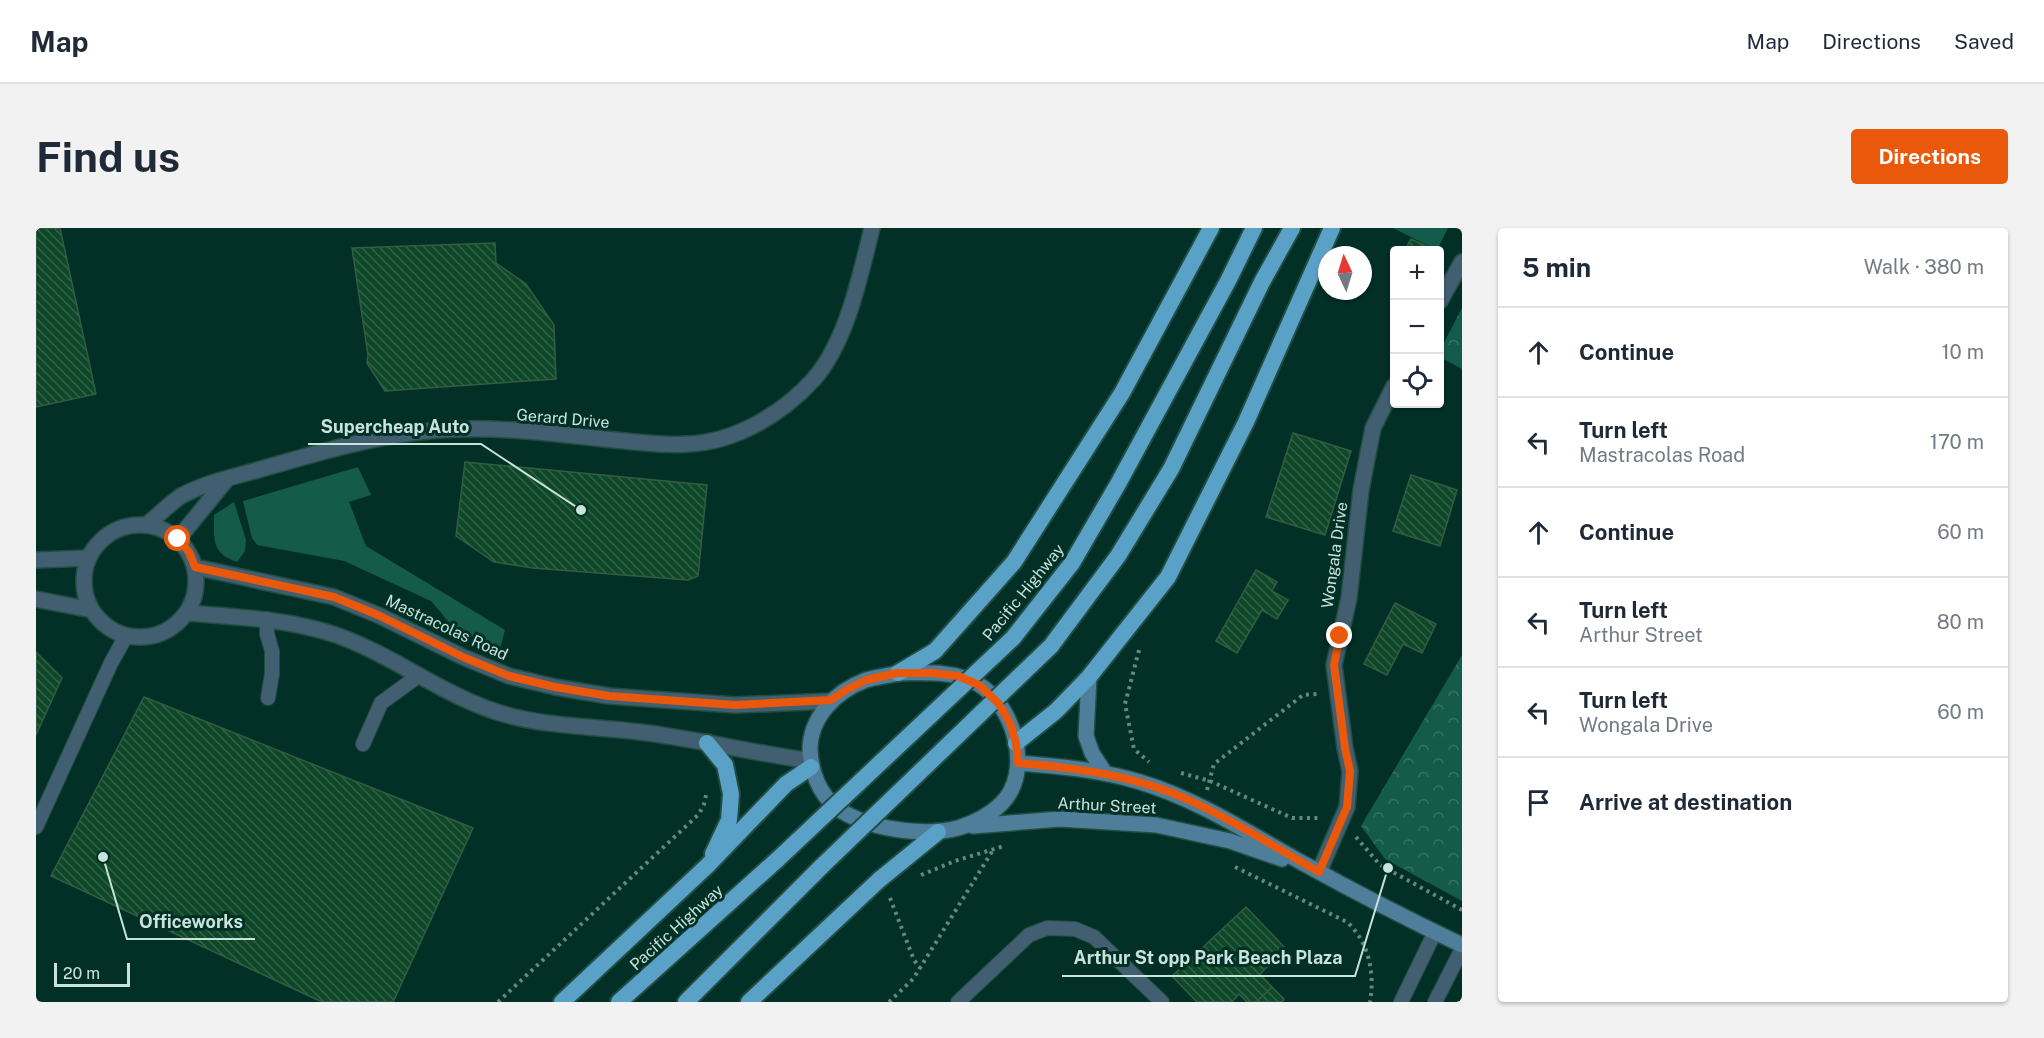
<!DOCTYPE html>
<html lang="en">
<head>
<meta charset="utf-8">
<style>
  :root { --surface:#fff; --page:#f2f2f3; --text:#1f2937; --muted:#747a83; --line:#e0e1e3; --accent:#ea580c }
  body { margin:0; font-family:"Public Sans",sans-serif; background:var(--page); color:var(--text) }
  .controls { position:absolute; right:18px; top:18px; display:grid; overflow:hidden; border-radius:6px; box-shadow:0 2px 4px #0004 }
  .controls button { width:54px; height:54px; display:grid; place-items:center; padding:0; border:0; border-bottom:2px solid var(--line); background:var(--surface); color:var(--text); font:30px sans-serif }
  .compass { position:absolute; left:1282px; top:18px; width:54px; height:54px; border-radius:50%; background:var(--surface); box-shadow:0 2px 4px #0004; rotate:356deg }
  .scale { position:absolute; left:18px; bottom:15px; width:76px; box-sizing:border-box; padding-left:6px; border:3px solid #c7e3da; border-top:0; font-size:16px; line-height:21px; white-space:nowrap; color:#c7e3da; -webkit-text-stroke:4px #023026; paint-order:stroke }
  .stop { position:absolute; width:18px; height:18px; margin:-14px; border:4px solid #ea580c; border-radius:50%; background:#fff }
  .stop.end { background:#ea580c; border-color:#fff; box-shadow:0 2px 6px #0008 }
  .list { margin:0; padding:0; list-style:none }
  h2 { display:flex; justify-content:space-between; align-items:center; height:78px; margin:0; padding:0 24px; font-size:26px }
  h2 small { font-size:20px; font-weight:400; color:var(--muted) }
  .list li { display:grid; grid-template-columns:39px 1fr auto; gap:18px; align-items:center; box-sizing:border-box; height:90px; padding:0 24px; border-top:2px solid var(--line) }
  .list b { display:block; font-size:22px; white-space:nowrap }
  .list p { margin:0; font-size:20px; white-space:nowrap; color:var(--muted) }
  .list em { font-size:20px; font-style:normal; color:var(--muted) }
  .icon { flex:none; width:33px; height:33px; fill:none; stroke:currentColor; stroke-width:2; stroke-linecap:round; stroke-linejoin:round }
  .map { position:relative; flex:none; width:1426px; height:774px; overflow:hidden; border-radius:6px }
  header { display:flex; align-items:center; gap:36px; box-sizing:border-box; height:84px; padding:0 30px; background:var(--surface); border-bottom:2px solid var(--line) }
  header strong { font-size:28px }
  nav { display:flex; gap:33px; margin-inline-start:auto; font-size:21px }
  .intro { display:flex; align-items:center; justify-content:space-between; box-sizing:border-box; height:144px; padding:0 36px }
  h1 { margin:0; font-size:42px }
  .button { padding:15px 27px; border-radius:6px; background:var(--accent); color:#fff; font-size:21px; font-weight:700 }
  main { display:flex; gap:36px; padding:0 36px }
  aside { flex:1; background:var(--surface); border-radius:6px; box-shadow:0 2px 4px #0004 }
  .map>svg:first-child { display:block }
  .grass { fill:#155b4c }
  .forest { fill:url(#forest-crowns) }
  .building { fill:url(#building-back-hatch); stroke:#345c42; stroke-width:1.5 }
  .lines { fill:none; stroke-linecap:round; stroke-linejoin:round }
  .service-casing { stroke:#224d43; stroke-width:16 }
  .minor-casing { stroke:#224d43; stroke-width:18 }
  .tertiary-casing { stroke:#224d43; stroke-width:18 }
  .secondary-casing { stroke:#224d43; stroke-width:18 }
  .trunk-casing { stroke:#224d43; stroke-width:20 }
  .path { stroke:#63887f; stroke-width:4; stroke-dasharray:3 4.5; stroke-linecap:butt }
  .service { stroke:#425f71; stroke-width:14 }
  .minor { stroke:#425f71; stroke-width:15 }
  .tertiary { stroke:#425f71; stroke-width:15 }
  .secondary { stroke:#4e7e9a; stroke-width:15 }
  .trunk { stroke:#5aa1c8; stroke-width:16 }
  .trunk-bridge-casing { stroke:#224d43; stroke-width:20; stroke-linecap:butt }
  .trunk-bridge { stroke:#5aa1c8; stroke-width:16 }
  .route { stroke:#ea580c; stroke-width:8 }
  .labels { text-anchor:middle; stroke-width:6; stroke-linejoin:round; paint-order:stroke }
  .street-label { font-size:16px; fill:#c7e3da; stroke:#023026 }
  .leader { fill:none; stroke:#c7e3da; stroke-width:2 }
  .callout-dot { fill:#c7e3da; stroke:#023026; stroke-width:2 }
  .callout-label { font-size:18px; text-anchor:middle; font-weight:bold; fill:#c7e3da; stroke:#023026; stroke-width:6; stroke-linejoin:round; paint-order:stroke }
</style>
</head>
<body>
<header>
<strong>Map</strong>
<nav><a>Map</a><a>Directions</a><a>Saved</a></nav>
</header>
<div class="intro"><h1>Find us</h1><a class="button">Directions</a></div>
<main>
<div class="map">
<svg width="1426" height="774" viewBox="0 0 1426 774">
  <defs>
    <pattern id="forest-crowns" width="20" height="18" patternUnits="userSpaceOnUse" patternTransform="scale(1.5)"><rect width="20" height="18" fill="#155b4c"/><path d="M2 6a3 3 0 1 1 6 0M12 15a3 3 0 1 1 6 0" fill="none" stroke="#367265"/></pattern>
    <pattern id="building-back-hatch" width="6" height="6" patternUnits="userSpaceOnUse" patternTransform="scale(1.5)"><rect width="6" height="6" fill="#0f4828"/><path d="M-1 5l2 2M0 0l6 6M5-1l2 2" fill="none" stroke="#306247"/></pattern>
  </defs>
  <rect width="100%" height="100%" fill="#023026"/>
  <!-- grass -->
  <path class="grass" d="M1357 0H1412L1401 22Z
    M322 239 335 267 313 274 330 318 469 402 464 421 440 412 412 393 395 373 308 333 221 317 216 310 207 273Z
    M198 274 210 312 209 323 201 334C175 325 178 311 178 287Z"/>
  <!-- forest -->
  <path class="forest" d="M1426 80V141L1404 129V122Z
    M1426 427V673L1349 631 1325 598Z"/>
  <!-- building -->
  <path class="building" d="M0 0H24L60 166 0 179Z
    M1375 11 1399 22H1369Z
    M459 15 460 35 490 56 518 97 520 151 349 163 331 135 332 127 316 20Z
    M1257 205 1315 223 1289 307 1230 289Z
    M429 234 671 257 662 348 652 352 497 340 458 334 420 308Z
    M1375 247 1421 262 1404 318 1357 303Z
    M1220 342 1241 354 1236 363 1252 372 1241 391 1226 382 1201 425 1180 413Z
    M1359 375 1400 396 1386 425 1367 416 1351 447 1328 436Z
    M0 424 26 450 0 507Z
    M108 469 437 600 357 774H286L15 648Z
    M1210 679 1250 721 1224 746 1236 759 1220 774H1211L1203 766 1196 774H1161L1136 748Z
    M1236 759 1248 771 1246 774H1220Z"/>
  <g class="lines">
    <!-- service casing -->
    <g class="service-casing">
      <path id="service" d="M231 391V406L236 423V446L232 470
        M327 516 345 475 382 448
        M0 599 75 435 90 408
        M922 774 993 707 1011 700 1039 701 1058 709 1126 774
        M1365 774 1399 704
        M1399 774 1426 721"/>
    </g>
    <!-- minor casing -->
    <g class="minor-casing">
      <path id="minor" d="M1404 73 1426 34
        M110 297C122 288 133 276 145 268 169 255 196 249 222 242 287 223 354 203 422 201 477 199 534 208 589 213 610 215 631 218 652 216 700 214 746 186 778 151 811 113 824 48 836 0
        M142 311 191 251
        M1283 644 1311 579 1314 543 1309 520 1298 437 1313 370 1325 262 1337 200 1358 158"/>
    </g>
    <!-- tertiary casing -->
    <g class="tertiary-casing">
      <path id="tertiary" d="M48 353a56 56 0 1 1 112 0a56 56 0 1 1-112 0Z
        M0 332 53 330
        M159 339 298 369 342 387 427 429 473 448 519 459 573 468 699 477 796 473
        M0 371 56 382
        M152 385C202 389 252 391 300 407 357 427 406 467 464 485 509 499 558 498 604 504 661 511 717 525 775 533"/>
    </g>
    <!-- secondary casing -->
    <g class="secondary-casing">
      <path id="secondary" d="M862 445C889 445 917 442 942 456 978 477 998 544 965 576 953 588 938 595 922 600 886 610 814 600 790 569 780 556 775 538 774 522 774 489 800 463 830 452 840 449 851 448 862 445Z
        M1053 449 1050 508 1056 525 1069 545
        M982 535C1023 538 1064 542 1104 554 1161 571 1211 604 1263 633 1317 663 1371 691 1426 717
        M937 598 1024 591 1120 597 1194 613 1246 631"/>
    </g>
    <!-- trunk casing -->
    <g class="trunk-casing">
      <path id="trunk" d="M977 410 1036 335 1082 256 1192 53 1218 0
        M1015 418 1082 328 1135 241 1226 54 1256 0
        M862 445 899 423 978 334 1086 165 1175 0
        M671 515 689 537 695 566 693 592 677 626
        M980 515 1020 483 1053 449 1132 349 1210 194 1296 0
        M526 774 671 638 750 556 775 539
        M583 774 742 631
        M650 774 786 638
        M713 774 843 652 902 604"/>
    </g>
    <!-- path -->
    <path class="path" d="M1103 422 1089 476 1098 521 1113 534
      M1145 545 1174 553 1256 590H1285
      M1171 562 1178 536 1267 467 1282 466
      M1320 609 1344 637 1426 682
      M1199 639 1311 694C1333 714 1339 745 1334 774
      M885 647 919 633 968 618
      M854 670 878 732 884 740
      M462 774 663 586 668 576 671 563
      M853 774 877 751 884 740 957 622"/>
    <!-- service -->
    <use href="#service" class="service"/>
    <!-- minor -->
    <use href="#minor" class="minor"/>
    <!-- tertiary -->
    <use href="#tertiary" class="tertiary"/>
    <!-- secondary -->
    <use href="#secondary" class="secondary"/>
    <!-- trunk -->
    <use href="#trunk" class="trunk"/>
    <!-- trunk-bridge casing -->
    <g class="trunk-bridge-casing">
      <path id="trunk-bridge" d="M742 631 977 410
        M786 638 1015 418"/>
    </g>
    <!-- trunk-bridge -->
    <use href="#trunk-bridge" class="trunk-bridge"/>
  </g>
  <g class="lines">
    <!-- route -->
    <path class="route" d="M142 311 153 324 159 339 298 369 342 387 427 429 473 448 519 459 573 468 699 477 795 472 810 462 830 452 861 445H896L922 448 943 457 963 476 974 495 980 515 982 535C1042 540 1104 548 1159 575 1202 595 1242 621 1283 644L1311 579 1314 543 1309 520 1298 437 1304 408"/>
  </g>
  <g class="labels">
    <!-- street labels -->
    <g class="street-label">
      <text transform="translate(527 190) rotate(5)" y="6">Gerard Drive</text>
      <text transform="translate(1298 327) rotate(-82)" y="6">Wongala Drive</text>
      <text transform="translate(987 364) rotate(-51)" y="6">Pacific Highway</text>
      <text transform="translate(411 399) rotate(25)" y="6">Mastracolas Road</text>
      <text transform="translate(1071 577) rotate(3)" y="6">Arthur Street</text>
      <text transform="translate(640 699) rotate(-42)" y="6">Pacific Highway</text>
    </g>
  </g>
  <!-- callouts -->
  <path class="leader" d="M545 282L445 216H272M67 629L91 711H219M1352 640L1319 748H1026"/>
  <g class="callout-dot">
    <circle cx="545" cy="282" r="6"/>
    <circle cx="67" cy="629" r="6"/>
    <circle cx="1352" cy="640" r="6"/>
  </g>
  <g class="callout-label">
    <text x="359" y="205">Supercheap Auto</text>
    <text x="155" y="700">Officeworks</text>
    <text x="1172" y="736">Arthur St opp Park Beach Plaza</text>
  </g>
</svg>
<div class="controls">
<button>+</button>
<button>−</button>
<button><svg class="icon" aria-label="locate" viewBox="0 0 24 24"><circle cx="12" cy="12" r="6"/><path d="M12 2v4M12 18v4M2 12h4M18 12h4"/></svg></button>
</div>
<svg class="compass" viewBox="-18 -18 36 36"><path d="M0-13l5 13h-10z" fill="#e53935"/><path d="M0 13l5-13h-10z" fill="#747a83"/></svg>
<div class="scale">20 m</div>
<div class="stop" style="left:142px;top:311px"></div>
<div class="stop end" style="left:1304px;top:408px"></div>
</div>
<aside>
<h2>5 min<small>Walk · 380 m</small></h2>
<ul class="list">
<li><svg class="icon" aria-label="ahead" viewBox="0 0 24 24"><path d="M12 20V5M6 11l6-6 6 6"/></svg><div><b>Continue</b></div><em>10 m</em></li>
<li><svg class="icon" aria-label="left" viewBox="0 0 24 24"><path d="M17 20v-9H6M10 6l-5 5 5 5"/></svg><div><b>Turn left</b><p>Mastracolas Road</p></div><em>170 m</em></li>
<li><svg class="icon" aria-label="ahead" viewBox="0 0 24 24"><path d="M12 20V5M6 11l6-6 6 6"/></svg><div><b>Continue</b></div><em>60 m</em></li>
<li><svg class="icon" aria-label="left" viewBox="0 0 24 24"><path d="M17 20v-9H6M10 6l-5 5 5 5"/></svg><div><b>Turn left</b><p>Arthur Street</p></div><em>80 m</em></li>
<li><svg class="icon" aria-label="left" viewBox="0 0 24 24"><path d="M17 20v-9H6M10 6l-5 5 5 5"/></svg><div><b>Turn left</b><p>Wongala Drive</p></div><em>60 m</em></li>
<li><svg class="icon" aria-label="arrive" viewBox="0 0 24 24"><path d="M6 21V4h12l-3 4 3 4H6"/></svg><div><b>Arrive at destination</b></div></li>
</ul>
</aside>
</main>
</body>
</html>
